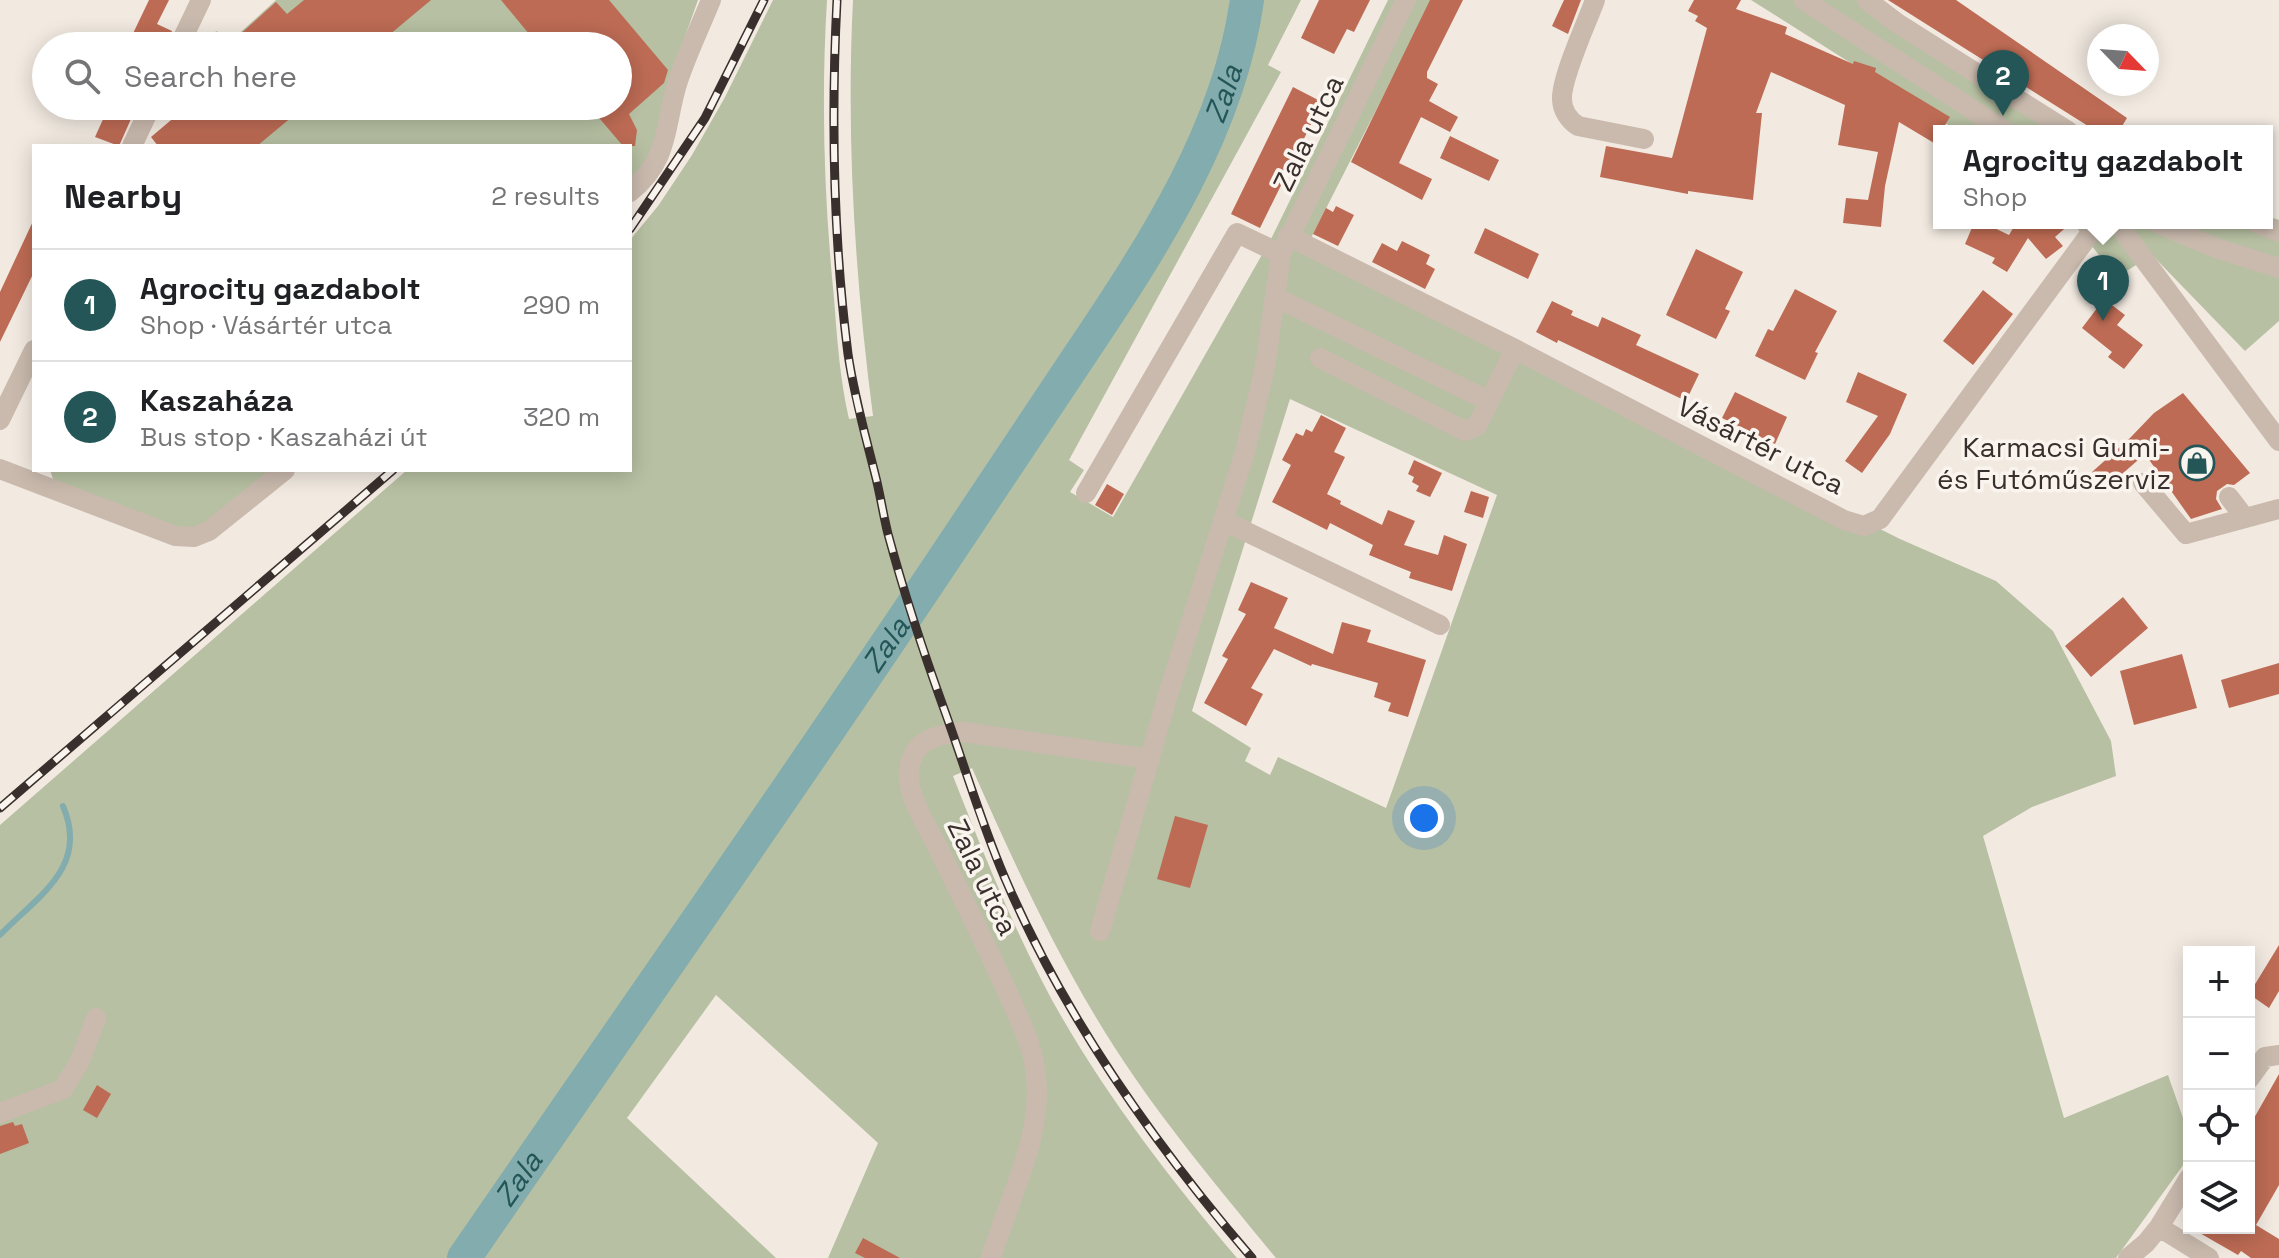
<!DOCTYPE html>
<html lang="en">
<head>
<meta charset="utf-8">
<style>
  :root { --surface:#fff; --page:#f2f2f2; --text:#202124; --muted:#757577; --line:#e0e0e0; --accent:#245658 }
  body { margin:0; font-family:"Space Grotesk",sans-serif; background:var(--page); color:var(--text) }
  .controls { position:absolute; right:24px; bottom:24px; display:grid; overflow:hidden; border-radius:0px; box-shadow:0 4px 20px #0003 }
  .controls button { width:72px; height:72px; display:grid; place-items:center; padding:0; border:0; border-bottom:2px solid var(--line); background:var(--surface); color:var(--text); font:40px sans-serif }
  .compass { position:absolute; left:2087px; top:24px; width:72px; height:72px; border-radius:50%; background:var(--surface); box-shadow:0 4px 20px #0003; rotate:115deg }
  .you { position:absolute; left:1424px; top:818px; width:28px; height:28px; margin:-20px; border:6px solid #fff; border-radius:50%; background:#1a73e8; box-shadow:0 0 0 12px #1a73e833 }
  .badge { display:grid; place-items:center; width:52px; height:52px; border-radius:50%; background:var(--accent); color:#fff; font-size:26px; font-weight:700 }
  .pin { position:absolute; translate:-50% -66px; filter:drop-shadow(0 2px 4px #0008) }
  .pin::after { content:''; position:absolute; top:42px; width:28px; height:24px; background:inherit; clip-path:polygon(0 0,100% 0,50% 100%) }
  .popup { position:absolute; left:1933px; top:125px; width:340px; height:104px; box-sizing:border-box; display:grid; place-content:center; border-radius:0px; background:var(--surface); filter:drop-shadow(0 2px 6px #0005); font-size:26px; white-space:nowrap; color:var(--muted) }
  .popup b { font-size:30px; color:var(--text) }
  .popup::after { content:''; position:absolute; left:50%; top:100%; margin-left:-16px; border:16px solid transparent; border-top-color:var(--surface) }
  .list { margin:0; padding:0; list-style:none }
  h2 { display:flex; justify-content:space-between; align-items:center; height:104px; margin:0; padding:0 32px; font-size:34px }
  h2 small { font-size:26px; font-weight:400; color:var(--muted) }
  .list li { display:grid; grid-template-columns:52px 1fr auto; gap:24px; align-items:center; box-sizing:border-box; height:112px; padding:0 32px; border-top:2px solid var(--line) }
  .list b { display:block; font-size:30px; white-space:nowrap }
  .list p { margin:0; font-size:26px; white-space:nowrap; color:var(--muted) }
  .list em { font-size:26px; font-style:normal; color:var(--muted) }
  .icon { flex:none; width:44px; height:44px; fill:none; stroke:currentColor; stroke-width:2; stroke-linecap:round; stroke-linejoin:round }
  .map { position:relative; flex:none; width:2279px; height:1258px; overflow:hidden }
  .search { position:absolute; background:var(--surface); box-shadow:0 4px 20px #0003; left:32px; top:32px; width:600px; height:88px; display:flex; align-items:center; gap:20px; box-sizing:border-box; padding:0 28px; border-radius:44px; color:var(--muted); font-size:30px }
  .panel { position:absolute; background:var(--surface); box-shadow:0 4px 20px #0003; left:32px; top:144px; width:600px; height:328px; border-radius:0px }
  .map>svg:first-child { display:block }
  .green { fill:#b7c0a2; fill-rule:evenodd }
  .lines { fill:none; stroke-linecap:round; stroke-linejoin:round }
  .stream { stroke:#82acad; stroke-width:6 }
  .river { stroke:#82acad; stroke-width:34 }
  .building { fill:#bd6b54 }
  .minor { stroke:#cabaae; stroke-width:20 }
  .rail-casing { stroke:#392f2c; stroke-width:9 }
  .rail { stroke:#faf4ee; stroke-width:6; stroke-dasharray:18; stroke-linecap:butt }
  .labels { text-anchor:middle; stroke-width:7; stroke-linejoin:round; paint-order:stroke }
  .street-label { font-size:28px; fill:#392f2c; stroke:#faf4ee }
  .poi-label { font-size:28px; fill:#392f2c; stroke:#faf4ee; text-anchor:end }
  .water-label { font-size:30px; font-style:italic; fill:#245658; stroke:#faf4ee }
</style>
</head>
<body>
<div class="map">
<svg width="2279" height="1258" viewBox="0 0 2279 1258">
  <rect width="100%" height="100%" fill="#f2eae1"/>
  <!-- green -->
  <path class="green" d="M276 0H698L677 59 658 140 630 187V146H160L180 106H618V46H209L216 31 233 39Z
    M773 0H827C821 99 824 199 834 298 837 338 840 380 849 419L873 416C855 278 846 139 853 0H1301L1268 65 1281 72 1069 460 1084 470 1070 492 1113 517 1272 237 1388 0H1432L1309 242 1900 539 1996 581 2053 631 2111 741 2116 776 2032 807 1983 836 2064 1118 2168 1075 2189 1135V1157L2116 1258H1276C1212 1180 1145 1101 1094 1014 1047 935 1009 852 972 768L953 776C983 852 1013 928 1052 1000 1103 1092 1169 1178 1237 1258H828L878 1143 716 995 627 1118 776 1258H0V825L407 470H630V240L658 206 692 155 724 99ZM1290 399 1497 495 1386 808 1278 757 1270 775 1245 761 1251 748 1192 711Z
    M1751 0H1869L2081 131H1958Z
    M2267 216 2279 220V321L2245 351 2152 255 2117 277 2073 223H2267Z
    M50 470H273L202 527 178 529 54 482Z"/>
  <g class="lines">
    <!-- stream -->
    <path class="stream" d="M0 935C39 895 89 867 63 806"/>
    <!-- river -->
    <path class="river" id="s1" d="M464 1258C637 1007 812 758 980 505 1015 453 1049 401 1084 349 1155 243 1229 129 1247 0"/>
  </g>
  <!-- building -->
  <path class="building" d="M149 0H169L157 24 172 31 166 46H127Z
    M304 0H431L376 46H227L276 2 287 14Z
    M501 0H609L668 70 664 83 629 114 637 130 635 146H623L589 106H618V46H539Z
    M1319 0H1370L1354 32 1347 29 1334 54 1301 38Z
    M1430 0H1463L1427 72V78L1438 84 1429 101 1458 117 1450 132 1421 117 1399 163 1432 179 1422 200 1351 162Z
    M1564 0H1581L1568 34 1552 26Z
    M1694 0H1741L1736 9 1787 27 1785 34 1853 64 1854 61 1876 68 1875 72 1950 117 1934 143 1899 122 1885 186 1881 227 1843 223 1846 198 1868 200 1878 152 1838 145 1845 105 1771 72 1756 113H1762L1753 200 1688 191V194L1600 177 1606 146 1672 158 1707 28 1695 21 1698 16 1688 11Z
    M1888 0H1956L2127 118 2119 131H2096Z
    M1293 87 1322 102 1260 228 1231 214Z
    M109 106H127L135 110 119 146 95 137Z
    M181 106H305L257 146H158L151 137 177 115Z
    M1450 136 1499 160 1489 181 1440 158Z
    M1336 206 1354 215 1338 246 1313 234 1326 208 1333 212Z
    M34 219V272L0 342V292Z
    M1974 223H1984L2009 235 2016 223H2071L2055 237 2063 246 2046 259 2028 238 2007 272 1992 263 1995 258 1965 244Z
    M1485 228 1539 254 1528 279 1474 253Z
    M1402 241 1430 255 1426 264 1435 269 1425 289 1372 262 1382 243 1397 251Z
    M1696 249 1743 272 1725 309 1730 311 1716 339 1666 315Z
    M1795 289 1837 311 1815 352 1818 353 1805 380 1755 356 1768 329 1773 331Z
    M1983 290 2013 314 1973 365 1943 341Z
    M2104 299 2125 315 2117 325 2143 345 2124 369 2108 357 2112 352 2082 328Z
    M1552 301 1573 311 1571 315 1598 327 1602 317 1641 335 1636 345 1699 374 1686 401 1558 340 1557 343 1536 332Z
    M1858 372 1907 394 1890 434 1862 473 1845 461 1878 416 1846 402Z
    M1735 392 1787 417 1775 444 1722 418Z
    M2183 393 2250 473 2234 485 2227 484 2217 491 2216 499 2222 509 2191 519 2145 454 2106 488 2092 472 2130 438 2154 413Z
    M1321 415 1346 428 1334 452 1345 457 1327 494 1341 501 1340 504 1382 525 1388 510 1415 521 1404 545 1438 555 1444 535 1467 544 1452 591 1409 578 1411 572 1369 555 1373 545 1330 523 1327 530 1272 502 1291 465 1282 460 1296 433 1303 436 1306 429 1312 432Z
    M1414 460 1442 473 1430 497 1416 491 1419 486 1412 482 1414 477 1408 474Z
    M1107 484 1124 494 1112 515 1095 505Z
    M1471 491 1489 497 1483 518 1464 512Z
    M1251 582 1288 598 1274 628 1333 654 1342 622 1371 630 1367 642 1426 660 1408 717 1388 711 1391 703 1374 697 1378 683 1312 664 1311 666 1274 649 1251 688 1263 694 1246 726 1204 703 1228 659 1222 656 1246 614 1238 610Z
    M2123 597 2148 628 2091 677 2065 646Z
    M2182 654 2197 708 2134 725 2120 671Z
    M2279 663V694L2229 708 2221 680Z
    M1175 816 1208 825 1190 888 1157 879Z
    M2279 945V991L2269 1008 2249 994Z
    M2279 1074V1185L2256 1225 2279 1239V1258H2251L2241 1251 2238 1255 2191 1228H2249V1127Z
    M97 1085 111 1094 97 1118 83 1110Z
    M13 1122 15 1126 22 1124 29 1143 0 1154V1126Z
    M863 1238 900 1258H865L855 1253Z"/>
  <g class="lines">
    <!-- minor -->
    <path class="minor" d="M1595 0C1587 22 1561 78 1562 99 1562 110 1569 120 1578 126L1644 139
      M1804 0 2005 131
      M1867 0 1897 23 2068 131
      M179 46 201 0
      M132 146 151 106
      M630 192C671 159 664 124 678 81 687 54 700 27 711 0
      M2117 223 2279 441
      M2157 223 2216 248 2279 268
      M2256 223 2279 232
      M1288 236 1515 349 1844 520 1864 526 1880 519 2098 223
      M1275 297 1489 401
      M1320 358 1465 431 1477 426 1515 349
      M0 420 34 350
      M0 469 175 536 194 537 209 531 285 470
      M2143 483 2186 534 2279 509
      M1086 493 1237 233 1281 254
      M2229 497 2245 518
      M1224 521 1440 625
      M1100 931 1167 698 1245 452 1265 367 1281 254 1406 0
      M2249 1079 2265 1057 2279 1055
      M0 1113 63 1089 80 1061 96 1018
      M2159 1227 2209 1258
      M991 1258C1008 1200 1043 1138 1036 1077 1034 1048 1021 1022 1009 996 987 946 962 897 938 848 927 826 906 795 909 769 913 739 938 734 963 732L1150 759
      M2128 1258 2146 1243 2159 1227 2189 1178"/>
    <!-- rail casing -->
    <g class="rail-casing">
      <path id="rail" d="M837 0C831 118 833 236 848 354 854 395 865 434 875 474 880 493 883 514 888 534 904 593 923 651 944 709 964 764 981 822 1004 876 1063 1015 1154 1144 1252 1258
        M630 229 705 118 764 0
        M0 808 393 470"/>
    </g>
    <!-- rail -->
    <use href="#rail" class="rail"/>
  </g>
  <!-- icons -->
  <defs>
    <g id="shop-ring" transform="scale(1.8)"><circle r="9.5" fill="#faf4ee" stroke="#245658" stroke-width="1.5"/><path d="M-5-2.5h2.3a2.7 3.5 0 0 1 5.4 0H5L5.5 6h-11ZM-1.5-2.5h3a1.5 2.3 0 0 0-3 0Z" fill="#245658"/></g>
  </defs>
  <g fill-rule="evenodd">
    <use href="#shop-ring" x="2197" y="463"/>
  </g>
  <g class="labels">
    <!-- street labels -->
    <g class="street-label">
      <text transform="translate(1308 133) rotate(-64)" y="10">Zala utca</text>
      <text transform="translate(1761 445) rotate(27)" y="10">Vásártér utca</text>
      <text transform="translate(983 877) rotate(64)" y="10">Zala utca</text>
    </g>
    <!-- poi labels -->
    <g class="poi-label">
      <text x="2171" y="457">Karmacsi Gumi-<tspan x="2171" dy="32">és Futóműszerviz</tspan></text>
    </g>
    <!-- water labels -->
    <g class="water-label">
      <text dy="10" stroke="none"><textPath href="#s1" startOffset="1392">Zala</textPath></text>
      <text dy="10" stroke="none"><textPath href="#s1" startOffset="744">Zala</textPath></text>
      <text dy="10" stroke="none"><textPath href="#s1" startOffset="96">Zala</textPath></text>
    </g>
  </g>
</svg>
<div class="controls">
<button>+</button>
<button>−</button>
<button><svg class="icon" aria-label="locate" viewBox="0 0 24 24"><circle cx="12" cy="12" r="6"/><path d="M12 2v4M12 18v4M2 12h4M18 12h4"/></svg></button>
<button><svg class="icon" aria-label="layers" viewBox="0 0 24 24"><path d="M12 4l9 5-9 5-9-5zM3 14l9 5 9-5"/></svg></button>
</div>
<svg class="compass" viewBox="-18 -18 36 36"><path d="M0-13l5 13h-10z" fill="#e53935"/><path d="M0 13l5-13h-10z" fill="#757577"/></svg>
<div class="you"></div>
<div class="pin badge" style="left:2103px;top:321px">1</div>
<div class="popup"><b>Agrocity gazdabolt</b>Shop</div>
<div class="pin badge" style="left:2003px;top:116px">2</div>
<div class="search"><svg class="icon" aria-label="search" viewBox="0 0 24 24"><circle cx="10" cy="10" r="6"/><path d="M15 15l6 6"/></svg>Search here</div>
<section class="panel">
<h2>Nearby<small>2 results</small></h2>
<ul class="list">
<li><span class="badge">1</span><div><b>Agrocity gazdabolt</b><p>Shop · Vásártér utca</p></div><em>290 m</em></li>
<li><span class="badge">2</span><div><b>Kaszaháza</b><p>Bus stop · Kaszaházi út</p></div><em>320 m</em></li>
</ul>
</section>
</div>
</body>
</html>
